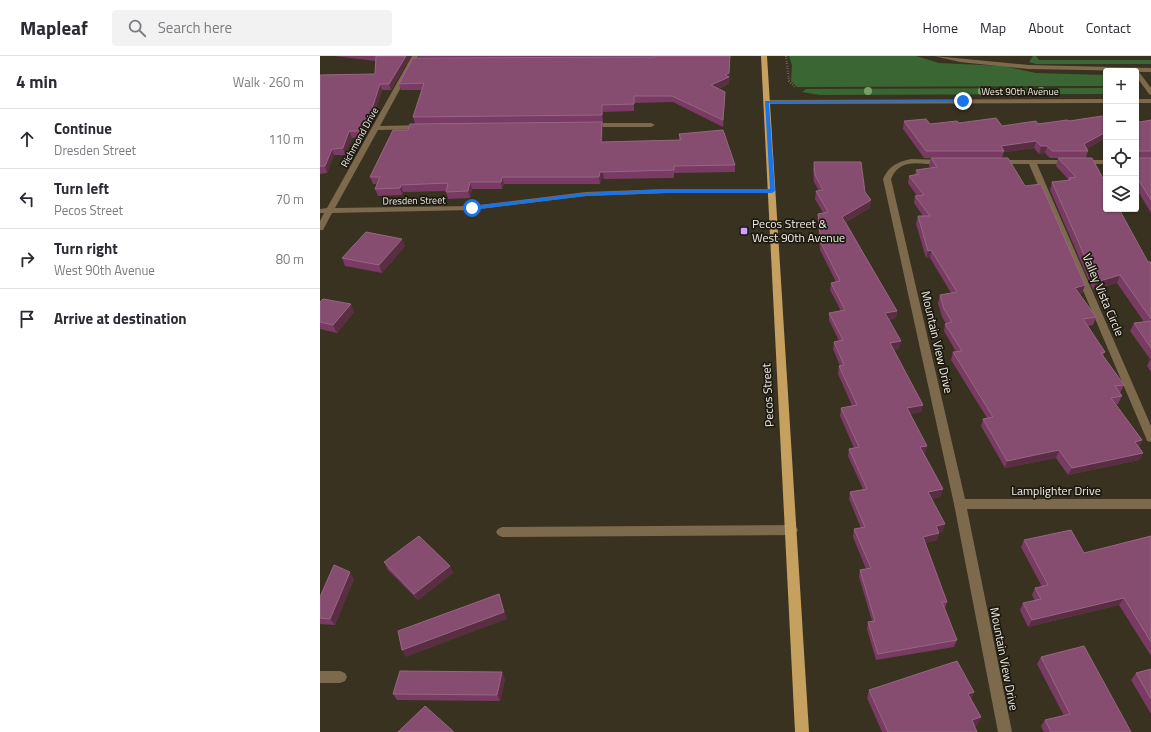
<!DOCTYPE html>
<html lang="en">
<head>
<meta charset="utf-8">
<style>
  :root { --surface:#fff; --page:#f2f2f3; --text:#2b2b33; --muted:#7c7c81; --line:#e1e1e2 }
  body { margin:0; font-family:"Titillium Web",sans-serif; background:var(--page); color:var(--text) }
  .controls { position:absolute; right:12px; top:12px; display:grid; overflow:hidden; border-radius:4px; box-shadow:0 1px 3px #0004 }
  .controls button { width:36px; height:36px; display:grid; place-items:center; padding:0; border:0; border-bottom:1px solid var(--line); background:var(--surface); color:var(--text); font:20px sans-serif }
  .stop { position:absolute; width:12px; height:12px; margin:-9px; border:3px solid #1a73e8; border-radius:50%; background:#fff }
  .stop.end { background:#1a73e8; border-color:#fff; box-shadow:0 1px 4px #0008 }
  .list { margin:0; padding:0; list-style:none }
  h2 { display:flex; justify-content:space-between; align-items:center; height:52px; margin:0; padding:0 16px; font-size:17px }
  h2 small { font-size:13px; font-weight:400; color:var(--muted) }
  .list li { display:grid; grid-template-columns:26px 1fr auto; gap:12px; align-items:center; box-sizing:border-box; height:60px; padding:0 16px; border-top:1px solid var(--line) }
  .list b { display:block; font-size:15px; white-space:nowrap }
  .list p { margin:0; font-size:13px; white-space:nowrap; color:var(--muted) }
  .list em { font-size:13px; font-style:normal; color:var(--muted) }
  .icon { flex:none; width:22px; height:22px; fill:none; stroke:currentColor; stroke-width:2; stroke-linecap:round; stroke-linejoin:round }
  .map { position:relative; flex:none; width:831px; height:676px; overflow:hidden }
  header { display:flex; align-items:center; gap:24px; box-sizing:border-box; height:56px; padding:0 20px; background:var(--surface); border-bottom:1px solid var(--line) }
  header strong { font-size:19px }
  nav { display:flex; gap:22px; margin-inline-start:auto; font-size:14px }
  .search { width:280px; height:36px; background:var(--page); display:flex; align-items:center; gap:10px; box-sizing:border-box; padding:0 14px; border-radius:4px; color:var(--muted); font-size:15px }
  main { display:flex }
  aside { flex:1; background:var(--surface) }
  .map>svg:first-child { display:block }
  .green { fill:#3a6633 }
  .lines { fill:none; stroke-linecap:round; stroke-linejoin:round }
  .path { stroke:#9b9587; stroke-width:2; stroke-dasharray:0.5 2; stroke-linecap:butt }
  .minor { fill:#7d6a4c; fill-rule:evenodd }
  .major { fill:#c6a05f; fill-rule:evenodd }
  .tree { fill:#789f66 }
  .wall { fill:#793a63 }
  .shaded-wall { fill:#5a2e42 }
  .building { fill:#864d70; stroke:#976682 }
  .route { fill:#1a73e8 }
  .poi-dot { fill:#d19dfe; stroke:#1d1a12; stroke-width:1.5 }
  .labels { text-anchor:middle; stroke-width:3.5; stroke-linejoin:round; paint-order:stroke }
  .far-street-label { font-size:10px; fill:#f2ede2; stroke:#1d1a12 }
  .poi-label { font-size:12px; fill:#f2ede2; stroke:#1d1a12; text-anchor:start }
  .street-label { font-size:12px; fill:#f2ede2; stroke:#1d1a12 }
</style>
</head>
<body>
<header>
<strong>Mapleaf</strong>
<div class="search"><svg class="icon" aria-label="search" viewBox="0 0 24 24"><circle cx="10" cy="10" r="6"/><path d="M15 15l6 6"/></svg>Search here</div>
<nav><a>Home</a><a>Map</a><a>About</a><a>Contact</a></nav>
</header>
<main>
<aside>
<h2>4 min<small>Walk · 260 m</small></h2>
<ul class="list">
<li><svg class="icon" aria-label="ahead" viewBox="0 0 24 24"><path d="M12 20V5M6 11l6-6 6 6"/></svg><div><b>Continue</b><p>Dresden Street</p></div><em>110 m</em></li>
<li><svg class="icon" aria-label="left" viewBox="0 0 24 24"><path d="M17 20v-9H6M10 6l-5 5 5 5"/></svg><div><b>Turn left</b><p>Pecos Street</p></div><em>70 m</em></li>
<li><svg class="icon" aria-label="right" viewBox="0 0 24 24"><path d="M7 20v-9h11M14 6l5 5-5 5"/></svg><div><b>Turn right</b><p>West 90th Avenue</p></div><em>80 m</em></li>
<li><svg class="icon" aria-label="arrive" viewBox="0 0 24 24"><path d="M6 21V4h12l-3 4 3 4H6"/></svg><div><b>Arrive at destination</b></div></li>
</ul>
</aside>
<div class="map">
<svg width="831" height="676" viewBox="0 0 831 676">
  <rect width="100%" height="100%" fill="#393220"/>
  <!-- green -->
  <path class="green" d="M469 0H596L619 7 683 10 716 17 786 19V30L477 31 471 25 472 9Z
    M713 0H716L719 4H831V8H716L709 6Z
    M786 32V38L500 39 482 36 486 33Z"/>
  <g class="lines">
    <!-- path -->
    <path class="path" d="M466 0 469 25 476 32"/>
    <!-- minor -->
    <path class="minor" d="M92 0H98L60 70 103 69 107 71 103 73 58 74 15 152 151 150 266 136 347 133H452L456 135 452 137H347L266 140 151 154 12 157 3 174H0V165L4 157H0V153L7 152Z
      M614 0 709 9 831 12V16H819L831 32V39L829 38 816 20V15L709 13 640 6Z
      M786 43V47L447 48 444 46 447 44Z
      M816 43H831V47H816Z
      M266 67H331L335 69 331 71H269L265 69Z
      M591 103 624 104 628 106C616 116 583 94 571 123L645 443H831V453H647L692 676H678L634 448 563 123C569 110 577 106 591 103Z
      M675 104H786V108H717L831 370V386L827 385 826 382 709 108H678L674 106Z
      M472 469 476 471 478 474 476 477 472 479 182 481 178 479 176 476 178 473 182 471Z
      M0 615H20L25 617 27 621 25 625 20 627H0Z"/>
    <!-- major -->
    <path class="major" d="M441 0H447L489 676H475Z"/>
  </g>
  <!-- trees -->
  <g class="tree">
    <circle cx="548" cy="35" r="4"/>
    <circle cx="662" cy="35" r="4"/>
    <circle cx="721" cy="35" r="4"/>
  </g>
  <!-- wall -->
  <path class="wall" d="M14 0H91L71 34H62L50 71 45 81 32 82 25 99H14L7 117 0 118V19L55 18 56 5Z
    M98 0H410L409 28 398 33 405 42 403 71 353 46 314 47V55L283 56V66L129 68 282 66 283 73 282 86 359 84V78L415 109V116L354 117V122L284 123H281L280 128H184L182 133H152L150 142 128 143 126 136V135L83 136 82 139 58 140 55 133 57 128H53L50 121 88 74 95 68 93 61 102 34H81L79 28 335 1H99Z
    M816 62 820 66 831 64V157L816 132Z
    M786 63V84L785 82 767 93 768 95 766 102 828 206H831V316L827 310 830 303 810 275 814 267 824 266 797 227 773 234 730 134 732 126 748 124V123L736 110 738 102H730L725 97 719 98 714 92 684 96 682 102 705 130 765 229 762 237 759 238 776 261 773 269 768 270 785 296 783 300 804 329 800 337 802 340 798 348H795L822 384 819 391 823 397 819 404 748 419 736 402 685 412 661 370 663 363 667 362 631 304 633 296H636L624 275 625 268H626L622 261 618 247 620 239 631 237 610 202H606L596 168 598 160H603L594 147 595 140H597L588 127 589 120 595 119 596 114 611 112 609 110 611 102H604L583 73 584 65 610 68 639 67 682 70Z
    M494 106 545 136 550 152 526 166 577 255 576 262 569 264 579 293 574 294 603 349 601 356 590 358 607 390 605 397H604L623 433 620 441 611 443 623 475 619 476V477L617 484 605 487 627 546 625 552 637 584 634 591 556 604 547 573 548 566 552 565 539 521 540 514 546 513 533 481 534 473 541 472 529 443 530 436 543 433 528 400 529 393 534 392 520 360 521 352 532 350 518 318 519 310H520L513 293 514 286 519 285 509 264V257L521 255 510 234 511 227 516 226 500 194 498 165V158L503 157 495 143 496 135H499L494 126 493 114Z
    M85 190 62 217 25 210 22 202Z
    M0 246 34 256 17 277 0 273Z
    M831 480V600L799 549 708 571 700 554 703 547 715 545 712 539 715 532 722 531 701 491 704 484 764 497Z
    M64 506 130 510 133 517 98 544 68 514Z
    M34 523 15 569 0 568V541Z
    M721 601 811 676H724L721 670 725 664 744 660 717 608Z
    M831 613V658L811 624 816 617Z
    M185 623 180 645 77 644 73 638Z
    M549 634 654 636 651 643 661 661 657 669 654 670 657 676H562L547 642Z"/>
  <!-- shaded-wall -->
  <path class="shaded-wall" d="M86 0H91L71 34 69 28Z
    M410 0 409 28 391 36V29L405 19Z
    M60 28 62 34 50 71 45 81 42 75Z
    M405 36V42L403 71V64Z
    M282 49 283 56V66L282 59Z
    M282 66 283 73 282 93 281 86Z
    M29 75 32 82 25 99 23 92Z
    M786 76V79L785 82 762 96 764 88Z
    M716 85 714 92 684 96V95L681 90Z
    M721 90H727L725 97 719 98Z
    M12 93 14 99 7 117 5 110Z
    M280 116H283L284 123H281L280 128 279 121Z
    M182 121 184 128 182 133 181 126Z
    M150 126 152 133 150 142 148 135Z
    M81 129 83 136 82 139 80 132Z
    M551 144 550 152 522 168V161Z
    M82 183 85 190 62 217 59 209Z
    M611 194 610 202H606L608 195Z
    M800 219 797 227 773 234 776 226Z
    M765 229 762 237 752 240 755 232Z
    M31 248 34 256 17 277 13 269Z
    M577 255 576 262 564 264 565 257Z
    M581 285 579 293 569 295 570 287Z
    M603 349 601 356 585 359 587 352Z
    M822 384 818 392 815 386Z
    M607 390 605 397 598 399 600 391Z
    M739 394 736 402 685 412 687 405Z
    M823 397 819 404 748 419 752 412Z
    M623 433 620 441 606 444 608 436Z
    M625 468 623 475 614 478 616 470Z
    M619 477 617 484 601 488 603 481Z
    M130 510 133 517 98 544 94 538Z
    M30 516 34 523 15 569 10 563Z
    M179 538 187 563 86 601 82 594Z
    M804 542 799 549 708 571 712 564Z
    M182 616 185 623 180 645 177 639Z
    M654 636 650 644 648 638Z
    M661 661 657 669 648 672 652 664Z"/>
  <!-- building -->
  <path class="building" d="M56 0H86L69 28H60L48 65 42 75H29L23 92 12 93 5 110H0V19L55 18Z
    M336 0H410L409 17 405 19 409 21 391 29 405 36 403 64 352 40H314V48L282 49V59L93 61 104 27 79 28 93 2 335 1Z
    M782 60 786 63V76L764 88 768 95H732L727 90H721L716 85 681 90 684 95H606L584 65 606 63 610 68 637 65 639 67 676 62 682 70 716 65 718 68 747 64 749 65Z
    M816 62 820 66 831 64V95H819L817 101 819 102H831V144L816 120Z
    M282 66 281 86 361 84 359 78 403 74 415 109 354 110V114L283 116H280L279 121H182L181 126H150L148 135 126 136 128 127 81 129 80 132 55 133 60 121H50L73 74H88L90 68Z
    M611 102H688L705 130 721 128 765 229 755 232 776 261 763 263 785 296 781 297 804 329 795 330 802 340 791 342 822 384 815 386 823 397 752 412 739 394 687 405 663 363 673 361 633 296 642 295 625 268 632 266 624 253 620 239 637 236 611 194 608 195 598 160H610L595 140 604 139 589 120 599 118 596 114 617 111Z
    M738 102H772L786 128V153H799L828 206H831V263L800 219 776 226 732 126 750 124 749 122 756 121Z
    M494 106H541L545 136 551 144 522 161 577 255 565 257 581 285 570 287 603 349 587 352 607 390 600 391 623 433 608 436 625 468 616 470 619 477 603 481 627 546H622L637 584 558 598 548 566 555 565 540 514 551 512 534 473 545 471 530 436 547 433 529 393 539 391 521 352 537 349 519 310 524 309 514 286 523 284 509 257 525 254 511 227 520 225 501 187 498 158 508 156 496 135 503 134 495 119Z
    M46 176 82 183 59 209 22 202Z
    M3 243 31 248 13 269 0 266V246Z
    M831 265V292L814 267Z
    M751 474 764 497 831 480V586L804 542 712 564 703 547 721 543 715 532 728 529 704 484Z
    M99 480 130 510 94 538 64 506Z
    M14 509 30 516 10 563 0 562V541Z
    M179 538 184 556 82 594 78 575Z
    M764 590 811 676H731L725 664 750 658 721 601Z
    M637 605 654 636 648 638 661 661 652 664 657 676H568L549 634Z
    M831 613V643L816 617Z
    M80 615 182 616 177 639 73 638Z
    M105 650 134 676H78Z"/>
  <!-- route -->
  <path class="route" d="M643 44 645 46 449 47 455 135 452 137H347L266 140 152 154 149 152 152 150 266 137 347 133H450L445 45Z"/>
  <!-- markers -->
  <rect class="poi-dot" x="420" y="171" width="8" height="8" rx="2"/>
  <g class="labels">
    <!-- far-street labels -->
    <g class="far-street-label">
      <text x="700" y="39">West 90th Avenue</text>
      <text transform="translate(39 81) rotate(-61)" y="4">Richmond Drive</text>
      <text transform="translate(94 144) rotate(-1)" y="4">Dresden Street</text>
    </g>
    <!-- poi labels -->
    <g class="poi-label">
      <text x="432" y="172">Pecos Street &amp;<tspan x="432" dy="14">West 90th Avenue</tspan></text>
    </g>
    <!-- street labels -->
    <g class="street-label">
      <text transform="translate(783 239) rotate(67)" y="4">Valley Vista Circle</text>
      <text transform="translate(617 286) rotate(77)" y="4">Mountain View Drive</text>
      <text transform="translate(448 339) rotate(-93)" y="4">Pecos Street</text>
      <text x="736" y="439">Lamplighter Drive</text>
      <text transform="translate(684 603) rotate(79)" y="4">Mountain View Drive</text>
    </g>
  </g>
</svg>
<div class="controls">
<button>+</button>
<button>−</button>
<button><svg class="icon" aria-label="locate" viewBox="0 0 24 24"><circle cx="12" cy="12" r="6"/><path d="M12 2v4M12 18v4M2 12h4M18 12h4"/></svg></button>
<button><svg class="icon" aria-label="layers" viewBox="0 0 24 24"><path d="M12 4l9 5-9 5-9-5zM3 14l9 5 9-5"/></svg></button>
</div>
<div class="stop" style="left:152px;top:152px"></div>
<div class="stop end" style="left:643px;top:45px"></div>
</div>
</main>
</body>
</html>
